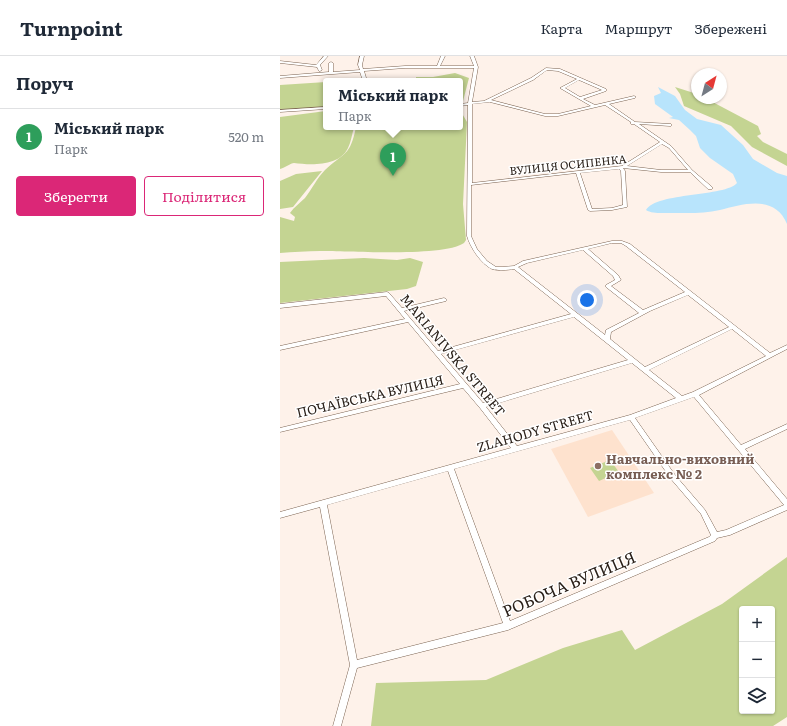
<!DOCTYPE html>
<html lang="uk">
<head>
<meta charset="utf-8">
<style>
  :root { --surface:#fff; --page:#f6f6f7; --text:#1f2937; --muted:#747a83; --line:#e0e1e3; --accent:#db2777 }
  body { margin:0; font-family:Literata,serif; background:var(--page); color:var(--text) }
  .controls { position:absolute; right:12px; bottom:12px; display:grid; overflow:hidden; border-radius:4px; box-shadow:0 1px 3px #0004 }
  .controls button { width:36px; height:36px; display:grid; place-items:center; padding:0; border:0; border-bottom:1px solid var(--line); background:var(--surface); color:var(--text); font:20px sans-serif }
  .compass { position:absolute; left:411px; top:12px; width:36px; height:36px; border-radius:50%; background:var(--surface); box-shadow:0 1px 3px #0004; rotate:36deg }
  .you { position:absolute; left:307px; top:244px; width:14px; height:14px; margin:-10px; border:3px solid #fff; border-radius:50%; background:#1a73e8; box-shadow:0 0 0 6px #1a73e833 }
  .badge { display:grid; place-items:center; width:26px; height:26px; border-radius:50%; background:var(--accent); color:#fff; font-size:13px; font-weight:700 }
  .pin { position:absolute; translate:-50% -33px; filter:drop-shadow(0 1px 2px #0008) }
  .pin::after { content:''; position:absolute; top:21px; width:14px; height:12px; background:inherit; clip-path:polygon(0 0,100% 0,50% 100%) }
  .popup { position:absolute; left:43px; top:22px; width:140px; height:52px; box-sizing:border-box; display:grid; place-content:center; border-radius:4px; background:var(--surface); filter:drop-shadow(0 1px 3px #0005); font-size:13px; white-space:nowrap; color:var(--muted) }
  .popup b { font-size:15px; color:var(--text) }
  .popup::after { content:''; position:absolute; left:50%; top:100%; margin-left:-8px; border:8px solid transparent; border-top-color:var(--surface) }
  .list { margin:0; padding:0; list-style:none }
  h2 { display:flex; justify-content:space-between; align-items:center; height:52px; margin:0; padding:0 16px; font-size:17px }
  h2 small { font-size:13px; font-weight:400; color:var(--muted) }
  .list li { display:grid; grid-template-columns:26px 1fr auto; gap:12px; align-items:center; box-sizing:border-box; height:56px; padding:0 16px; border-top:1px solid var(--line) }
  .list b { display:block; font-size:15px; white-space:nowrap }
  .list p { margin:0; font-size:13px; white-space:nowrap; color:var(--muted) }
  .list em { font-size:13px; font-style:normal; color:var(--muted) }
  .actions { display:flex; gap:8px; padding:12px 16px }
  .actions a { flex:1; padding:9px 0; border:1px solid var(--accent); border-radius:4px; text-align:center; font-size:14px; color:var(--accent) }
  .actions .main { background:var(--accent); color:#fff }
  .icon { flex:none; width:22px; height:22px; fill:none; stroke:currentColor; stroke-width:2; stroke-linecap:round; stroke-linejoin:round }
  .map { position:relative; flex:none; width:507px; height:670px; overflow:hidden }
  header { display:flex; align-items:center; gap:24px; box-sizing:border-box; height:56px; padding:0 20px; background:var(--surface); border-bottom:1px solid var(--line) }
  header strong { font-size:19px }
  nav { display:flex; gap:22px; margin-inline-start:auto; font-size:14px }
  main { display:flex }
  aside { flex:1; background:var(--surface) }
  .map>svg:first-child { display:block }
  .built { fill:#fee2ce }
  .green { fill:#c4d492; fill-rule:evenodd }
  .water { fill:#b8e4fc }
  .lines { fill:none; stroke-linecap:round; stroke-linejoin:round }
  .minor-casing { stroke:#7b6351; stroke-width:1 }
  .minor { fill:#fff; fill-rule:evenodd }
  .education-dot { fill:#8d6e63; stroke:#fff; stroke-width:1.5 }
  .labels { text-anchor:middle; stroke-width:3; stroke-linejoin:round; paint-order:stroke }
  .far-street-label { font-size:11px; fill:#2a2019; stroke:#fff }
  .street-label { font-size:13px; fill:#2a2019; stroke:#fff }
  .education-label { font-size:13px; font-weight:bold; fill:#785e54; stroke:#fff; text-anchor:start }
  .near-street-label { font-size:16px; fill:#2a2019; stroke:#fff }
</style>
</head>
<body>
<header>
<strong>Turnpoint</strong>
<nav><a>Карта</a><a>Маршрут</a><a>Збережені</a></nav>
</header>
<main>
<aside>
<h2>Поруч<small></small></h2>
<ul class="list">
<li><span class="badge" style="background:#2e9e5b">1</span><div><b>Міський парк</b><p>Парк</p></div><em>520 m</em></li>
</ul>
<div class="actions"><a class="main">Зберегти</a><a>Поділитися</a></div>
</aside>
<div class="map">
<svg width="507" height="670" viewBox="0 0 507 670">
  <rect width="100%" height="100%" fill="#fef2ea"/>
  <!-- built -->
  <path class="built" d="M332 374 374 437 308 461 271 393Z"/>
  <!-- green -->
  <path class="green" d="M175 17 189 22 183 45 180 46V25H136V21H153Z
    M46 26V51L0 54V29Z
    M395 31 417 38V42H425L478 70 481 78 477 80 483 86 507 98V110L472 91 451 70 404 50 400 38Z
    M180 54 187 66 183 148 186 184 184 187C164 201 69 195 40 195 27 195 13 196 0 197V161L14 165 15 161 10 157C14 151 20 147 25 142 32 133 37 122 45 114 64 96 70 101 76 71H180Z
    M46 55V71H74C72 78 71 86 68 92 59 111 30 109 14 107 11 107 4 112 0 113V61Z
    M42 115 13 151 0 153V125L16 118Z
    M84 202 117 204 130 202 143 206 136 230 127 233 0 247V206Z
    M330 404 339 416 319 425 310 412Z
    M507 501V661L493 670H91L96 627 206 624 283 592 342 574 355 594 442 548ZM462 553H492V655H462Z"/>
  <!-- water -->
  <path class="water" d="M378 31 395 40 405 54 417 63 441 69 463 89 473 103 497 117 507 120V168C495 138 463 148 440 154 424 158 406 157 390 157 383 157 372 158 366 154 377 136 445 141 457 127L453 118 430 102 420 92 416 80 410 74 399 64 389 62 393 61 375 48 374 40 381 37Z"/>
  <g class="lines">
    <!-- minor casing -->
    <g class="minor-casing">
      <path id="minor" d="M44 0H48L40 9 42 14 40 15H39L37 11 0 7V5L36 9Z
        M80 0H84L82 9 83 13 125 10H157L161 0H165L160 10H194L190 0H194L198 11 192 46 204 45 251 22 266 12 280 13 326 33V35L303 43 315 49 354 40 356 41 355 42 329 48 355 66 391 68V70H390L359 68 391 90 412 114 432 131V133H428L410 116H381L343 112 345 115 347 151 332 154 310 155 308 154 296 117 191 129V180L197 193 207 205 216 211H223L234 210 243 205 332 185H342L350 188 490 297 507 289V293L419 339 461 389 507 368V373L465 393 507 443V454L450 479 437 482 435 485 228 574 77 612 61 670H53L70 609 40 451 0 462V456L231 392 200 352 183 332 0 376V372L180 328 128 266 0 294V290L125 263 106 240 0 252V248L107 236 109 237 122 252 164 242 166 243 167 244 166 245 124 255 158 295 291 258 234 213C227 214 219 215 212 213 201 208 190 191 187 180L188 49 180 50V48L188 47 194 12H125L84 15 87 25H83L80 16 0 22V20L49 16V7L51 6 53 7V16L80 14 78 9ZM267 14 278 15 297 23 280 32 311 50 278 58H265L211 44 253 24ZM299 24 322 34 300 41 285 32ZM210 46 265 60H278L325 49 351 66V68H354L380 86 342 110 192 127V48ZM382 88 389 92 408 114H381L347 110ZM339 113 341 115 343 149 332 152 312 153 300 117ZM332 187H341L346 190 405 236 363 254 331 230 341 224 338 219 308 193ZM303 194 333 220 335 224 326 229V231L359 257 326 274 325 279 238 211 247 207ZM408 239 449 271 365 311 330 283 331 276 370 255ZM294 261 348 304 203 347 161 298ZM452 273 486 300 413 336 402 340 369 314ZM352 307 396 342 350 359 237 390 206 351ZM414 341 504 449 446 474 437 476 425 454 395 419 355 362ZM350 364 391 423 421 458 431 479 429 481 230 565 174 413ZM168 415 223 567 77 604 47 449Z
        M46 51V53L0 56V54Z"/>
    </g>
    <!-- minor -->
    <use href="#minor" class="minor"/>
  </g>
  <!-- markers -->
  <circle class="education-dot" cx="318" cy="410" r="4"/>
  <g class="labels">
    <!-- far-street labels -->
    <g class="far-street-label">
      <text transform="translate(288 109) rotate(-6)" y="4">ВУЛИЦЯ ОСИПЕНКА</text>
    </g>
    <!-- street labels -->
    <g class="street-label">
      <text transform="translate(173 299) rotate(50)" y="5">MARIANIVSKA STREET</text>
      <text transform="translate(90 340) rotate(-13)" y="5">ПОЧАЇВСЬКА ВУЛИЦЯ</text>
      <text transform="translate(255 375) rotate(-16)" y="5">ZLAHODY STREET</text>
    </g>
    <!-- education labels -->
    <g class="education-label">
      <text x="326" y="408">Навчально-виховний<tspan x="326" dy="15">комплекс № 2</tspan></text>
    </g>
    <!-- near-street labels -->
    <g class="near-street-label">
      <text transform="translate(289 528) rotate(-23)" y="6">РОБОЧА ВУЛИЦЯ</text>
    </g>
  </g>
</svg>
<div class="controls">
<button>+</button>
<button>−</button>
<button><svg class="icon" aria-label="layers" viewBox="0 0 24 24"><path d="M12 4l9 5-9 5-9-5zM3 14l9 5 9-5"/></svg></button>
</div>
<svg class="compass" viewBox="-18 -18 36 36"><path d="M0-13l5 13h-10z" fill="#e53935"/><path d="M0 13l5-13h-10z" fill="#747a83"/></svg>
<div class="you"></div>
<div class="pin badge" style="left:113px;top:120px;background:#2e9e5b">1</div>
<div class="popup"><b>Міський парк</b>Парк</div>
</div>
</main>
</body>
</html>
